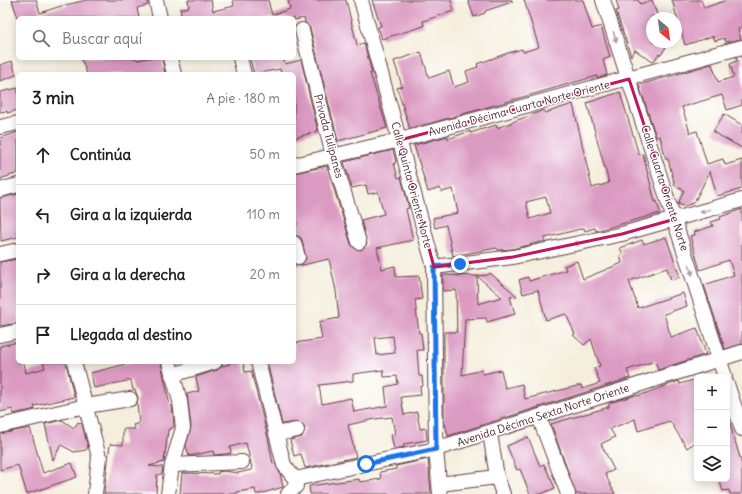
<!DOCTYPE html>
<html lang="es">
<head>
<meta charset="utf-8">
<style>
  :root { --surface:#fff; --page:#f6f6f6; --text:#202124; --muted:#757577; --line:#e0e0e0 }
  body { margin:0; font-family:Delius,sans-serif; background:var(--page); color:var(--text) }
  .controls { position:absolute; right:12px; bottom:12px; display:grid; overflow:hidden; border-radius:6px; box-shadow:0 2px 10px #0003 }
  .controls button { width:36px; height:36px; display:grid; place-items:center; padding:0; border:0; border-bottom:1px solid var(--line); background:var(--surface); color:var(--text); font:20px sans-serif }
  .compass { position:absolute; left:646px; top:12px; width:36px; height:36px; border-radius:50%; background:var(--surface); box-shadow:0 2px 10px #0003; rotate:151deg }
  .stop { position:absolute; width:12px; height:12px; margin:-9px; border:3px solid #1a73e8; border-radius:50%; background:#fff }
  .stop.end { background:#1a73e8; border-color:#fff; box-shadow:0 1px 4px #0008 }
  .list { margin:0; padding:0; list-style:none }
  h2 { display:flex; justify-content:space-between; align-items:center; height:52px; margin:0; padding:0 16px; font-size:17px }
  h2 small { font-size:13px; font-weight:400; color:var(--muted) }
  .list li { display:grid; grid-template-columns:26px 1fr auto; gap:12px; align-items:center; box-sizing:border-box; height:60px; padding:0 16px; border-top:1px solid var(--line) }
  .list b { display:block; font-size:15px; white-space:nowrap }
  .list em { font-size:13px; font-style:normal; color:var(--muted) }
  .icon { flex:none; width:22px; height:22px; fill:none; stroke:currentColor; stroke-width:2; stroke-linecap:round; stroke-linejoin:round }
  .map { position:relative; flex:none; width:742px; height:494px; overflow:hidden }
  .search { position:absolute; background:var(--surface); box-shadow:0 2px 10px #0003; left:16px; top:16px; width:280px; height:44px; display:flex; align-items:center; gap:10px; box-sizing:border-box; padding:0 14px; border-radius:6px; color:var(--muted); font-size:15px }
  .panel { position:absolute; background:var(--surface); box-shadow:0 2px 10px #0003; left:16px; top:72px; width:280px; height:292px; border-radius:6px }
  .map>svg:first-child { display:block }
  .building { fill:#db9ac2; fill-rule:evenodd }
  .lines { fill:none; stroke-linecap:round; stroke-linejoin:round }
  .minor-casing { stroke:#643e46; stroke-width:16 }
  .minor { stroke:#fff; stroke-width:14 }
  .oneway { fill:#ae9aa0 }
  .route { stroke:#1a73e8; stroke-width:5 }
  .marked { fill:none; stroke:#c2185b; stroke-width:3; stroke-linejoin:round }
  .labels { text-anchor:middle; stroke-width:3; stroke-linejoin:round; paint-order:stroke }
  .street-label { font-size:11px; fill:#4a1f2b; stroke:#fff }
</style>
</head>
<body>
<div class="map">
<svg width="742" height="494" viewBox="0 0 742 494">
  <rect width="100%" height="100%" fill="#fff"/>
  <filter id="ink" filterUnits="userSpaceOnUse"><feTurbulence type="fractalNoise" baseFrequency=".025" numOctaves="2"/><feDisplacementMap in="SourceGraphic" scale="8" xChannelSelector="R" yChannelSelector="G"/><feConvolveMatrix kernelMatrix="1 2 1 2 8 2 1 2 1" color-interpolation-filters="sRGB"/></filter>
  <filter id="wash" filterUnits="userSpaceOnUse"><feTurbulence type="fractalNoise" baseFrequency=".012" numOctaves="4" result="noise"/><feDisplacementMap in="SourceGraphic" scale="16" xChannelSelector="R" yChannelSelector="G"/><feGaussianBlur stdDeviation="0.9" result="paint"/><feColorMatrix in="noise" values="0 0 0 0 0 0 0 0 0 0 0 0 0 0 0 0 0 1.4 0 .05"/><feComposite in="paint" operator="in"/></filter>
  <g filter="url(#wash)">
    <rect width="100%" height="100%" fill="#f4eedc"/>
    <g id="blocks">
      <!-- building -->
      <path class="building" d="M12 0H36L40 13 61 6 87 0H148V5L137 8 139 18H18Z
        M188 0H211L213 11 234 6 233 0H268L272 15 290 9 288 0H346L357 45 364 43 372 73H370L387 128 338 141 310 28 305 22 304 18 294 20V18H182L180 9 189 7Z
        M372 0H451L454 11 423 21 424 26 382 39 378 27 381 26Z
        M468 0H512V2L485 11V13L474 17Z
        M524 0H583L592 29 601 26 610 57 603 60 607 75 597 78V76L410 129 397 88 402 86 394 61 421 52 429 78 449 71 454 87 469 82 466 71 478 67 477 64 508 53 522 49 523 52 539 47Z
        M616 0H638L640 4 652 0 657 15 652 16V42H662L667 45 661 55 659 54 653 62 635 50 631 56 616 11 619 10Z
        M672 0H701L704 8 727 0H742V27L738 29 741 39 726 42 724 38 715 41 713 36 685 45Z
        M742 56V105L727 110 722 95 682 107 690 133 697 131 707 164 723 159 725 165 742 160V189L717 196 710 171 694 203 684 206 678 204 684 190 675 186 668 159H666L660 136 656 137 639 85 712 64 718 82 734 77 730 64 737 61 736 57Z
        M81 58H135L138 60 147 58H162L165 74H87Z
        M255 58H283L285 64 301 60 318 131 294 138V74H281L280 69 254 74 250 59Z
        M12 61 16 75 0 81V65Z
        M18 88V110L7 113V111L0 112V92Z
        M620 92 639 155 643 154 655 202 657 201 660 213 596 231 595 228 585 231 584 228 545 238V241L512 249 498 250 497 248 453 256 446 225 435 228 433 218 458 213 453 189 442 192 440 188 428 192 414 145 448 136V139L470 131V133L496 125 497 128 544 110 545 113 573 104 592 188 609 183 587 103ZM546 197 550 213 530 219 526 202Z
        M724 114 742 125V148L713 132Z
        M18 132V173L0 179V138Z
        M393 150 396 162 394 163 398 178 401 177 409 208 406 209 413 240 377 248 382 269 395 266 396 277 419 276 422 299 415 300 419 333H421L423 350H417L419 376H422L423 386 420 387 421 395 401 397 404 415 417 412 420 429 426 428 427 440 404 444V447L394 449 391 435 395 434 392 417 375 419 348 425 356 457 305 468 301 454 294 456 290 440 302 437 305 428 299 422 282 424 267 362H294V343L322 339 319 322 339 318 336 291 329 259 294 267V264L301 265 306 259 302 240 300 237 294 235V225H297L294 213V173L327 166 351 244 354 248 361 250 367 244 361 220 384 214 378 192 368 194 366 185 352 188 344 162ZM393 336 395 353 377 355 375 338ZM383 370 384 377 397 376 398 384 385 387 387 406 354 412 351 398 322 404 319 385 353 381V374Z
        M18 194V237L1 241 0 198Z
        M742 209V344L725 349 704 285 734 275 729 260 700 270 690 236 695 235 694 232 713 226 711 222 721 219 720 217Z
        M666 237 680 277 671 280 667 268 629 281 638 308 683 293 687 306 664 314 671 337 697 328 706 354 658 370 655 361 627 370 630 378 448 436 444 419V332H457L456 290 443 291V275L477 276 478 304 502 297 477 276 488 275 490 273 517 296 510 297 515 314 487 322 486 318 465 319 462 375 482 370 483 374 501 370 505 388 522 384 525 399 581 385 582 389 600 383 594 368 600 366 591 339 584 345 573 335 575 334 566 314 546 320 538 290 523 294 519 280 528 277 529 281 566 270 564 266 577 261 583 279 622 263 620 255 623 254 620 248 642 240 644 244Z
        M18 259V323L0 326V262Z
        M18 342V362H24L26 373 45 368 43 362H66L74 397 34 406 35 409 14 414 13 409 0 412V346Z
        M134 362H161L170 406H172L174 427 168 430 164 462 149 466 163 467 162 474 157 475 156 494H104L110 444 123 445V429H135L133 425 139 423 137 403 138 398 135 390H133L131 380 94 388 91 373Z
        M229 362H243L245 372 251 371 268 438 273 464 275 463 280 473 283 487 260 494H256L255 489 237 492 236 494H180L182 473 218 474V472L224 471 238 473 251 470 252 468 246 443 230 447 231 453 226 454 214 455 213 451 189 456 186 446 191 427 187 394 199 391 196 377 217 370 222 366 230 364Z
        M697 379V441L687 448 670 421 638 431 635 419 610 429 615 437 601 444 614 470 605 474 615 494H576L551 424 609 407V403L636 395V396L641 395 679 381 680 384Z
        M62 420 74 428 78 422 82 424 88 447 86 450 74 452 61 445 53 460 45 424Z
        M727 420H729L742 465V494H730L729 490 723 491 719 479H727Z
        M30 428 43 473 72 463 77 477 27 494 18 465 0 470V434Z
        M528 437 540 466 544 464 555 488 541 494H530L520 469 517 470 507 446Z
        M428 459 431 494H310L309 486 359 479 360 482 381 479 380 472 396 469V466Z"/>
    </g>
  </g>
  <g filter="url(#ink)">
    <use href="#blocks" fill-opacity="0" stroke="#643e46" stroke-width="1"/>
    <g class="lines">
      <!-- minor casing -->
      <g class="minor-casing">
        <path id="minor" d="M156 0 160 18
          M361 0 434 267 436 449 440 494
          M603 0 725 377
          M302 30 333 156 359 242
          M170 58 174 74
          M240 58 244 74
          M0 127 18 123
          M294 165 400 140 742 47
          M0 190 18 185
          M294 243 298 257
          M0 254 18 250
          M434 267 513 257 622 234 742 200
          M0 335 18 331
          M74 362 99 457 95 494
          M258 362 284 465 295 479
          M172 375 215 362
          M727 384 742 429
          M539 417 568 494
          M0 426 86 406 130 399
          M490 433 497 477
          M276 434 297 430
          M172 465 242 462
          M295 479 436 449 742 352
          M439 484 497 477 503 494
          M168 494 172 465 183 428 180 401 169 362
          M288 494 296 486 295 479"/>
      </g>
      <!-- minor -->
      <use href="#minor" class="minor"/>
    </g>
    <!-- one-way arrows -->
    <defs><path id="oneway-solid" d="M-6-.8H1V-3.2L6.5 0L1 3.2V.8H-6Z"/></defs>
    <g class="oneway">
      <use href="#oneway-solid" transform="translate(615 37) rotate(72)"/>
      <use href="#oneway-solid" transform="translate(705 211) rotate(164)"/>
      <use href="#oneway-solid" transform="translate(579 243) rotate(168)"/>
      <use href="#oneway-solid" transform="translate(691 270) rotate(73)"/>
    </g>
  </g>
  <g class="lines" filter="url(#ink)">
    <!-- route -->
    <path class="route" d="M366 464 436 449 434 267 460 264"/>
  </g>
  <!-- marked area -->
  <path class="marked" d="M629 79 675 219 622 234 513 257 434 267 400 140Z"/>
  <g class="labels">
    <!-- street labels -->
    <g class="street-label">
      <text transform="translate(519 108) rotate(-15)" y="4">Avenida Décima Cuarta Norte Oriente</text>
      <text transform="translate(329 136) rotate(75)" y="4">Privada Tulipanes</text>
      <text transform="translate(412 185) rotate(75)" y="4">Calle Quinta Oriente Norte</text>
      <text transform="translate(665 188) rotate(72)" y="4">Calle Cuarta Oriente Norte</text>
      <text transform="translate(543 415) rotate(-18)" y="4">Avenida Décima Sexta Norte Oriente</text>
    </g>
  </g>
</svg>
<div class="controls">
<button>+</button>
<button>−</button>
<button><svg class="icon" aria-label="layers" viewBox="0 0 24 24"><path d="M12 4l9 5-9 5-9-5zM3 14l9 5 9-5"/></svg></button>
</div>
<svg class="compass" viewBox="-18 -18 36 36"><path d="M0-13l5 13h-10z" fill="#e53935"/><path d="M0 13l5-13h-10z" fill="#757577"/></svg>
<div class="stop" style="left:366px;top:464px"></div>
<div class="stop end" style="left:460px;top:264px"></div>
<div class="search"><svg class="icon" aria-label="search" viewBox="0 0 24 24"><circle cx="10" cy="10" r="6"/><path d="M15 15l6 6"/></svg>Buscar aquí</div>
<section class="panel">
<h2>3 min<small>A pie · 180 m</small></h2>
<ul class="list">
<li><svg class="icon" aria-label="ahead" viewBox="0 0 24 24"><path d="M12 20V5M6 11l6-6 6 6"/></svg><div><b>Continúa</b></div><em>50 m</em></li>
<li><svg class="icon" aria-label="left" viewBox="0 0 24 24"><path d="M17 20v-9H6M10 6l-5 5 5 5"/></svg><div><b>Gira a la izquierda</b></div><em>110 m</em></li>
<li><svg class="icon" aria-label="right" viewBox="0 0 24 24"><path d="M7 20v-9h11M14 6l5 5-5 5"/></svg><div><b>Gira a la derecha</b></div><em>20 m</em></li>
<li><svg class="icon" aria-label="arrive" viewBox="0 0 24 24"><path d="M6 21V4h12l-3 4 3 4H6"/></svg><div><b>Llegada al destino</b></div></li>
</ul>
</section>
</div>
</body>
</html>
